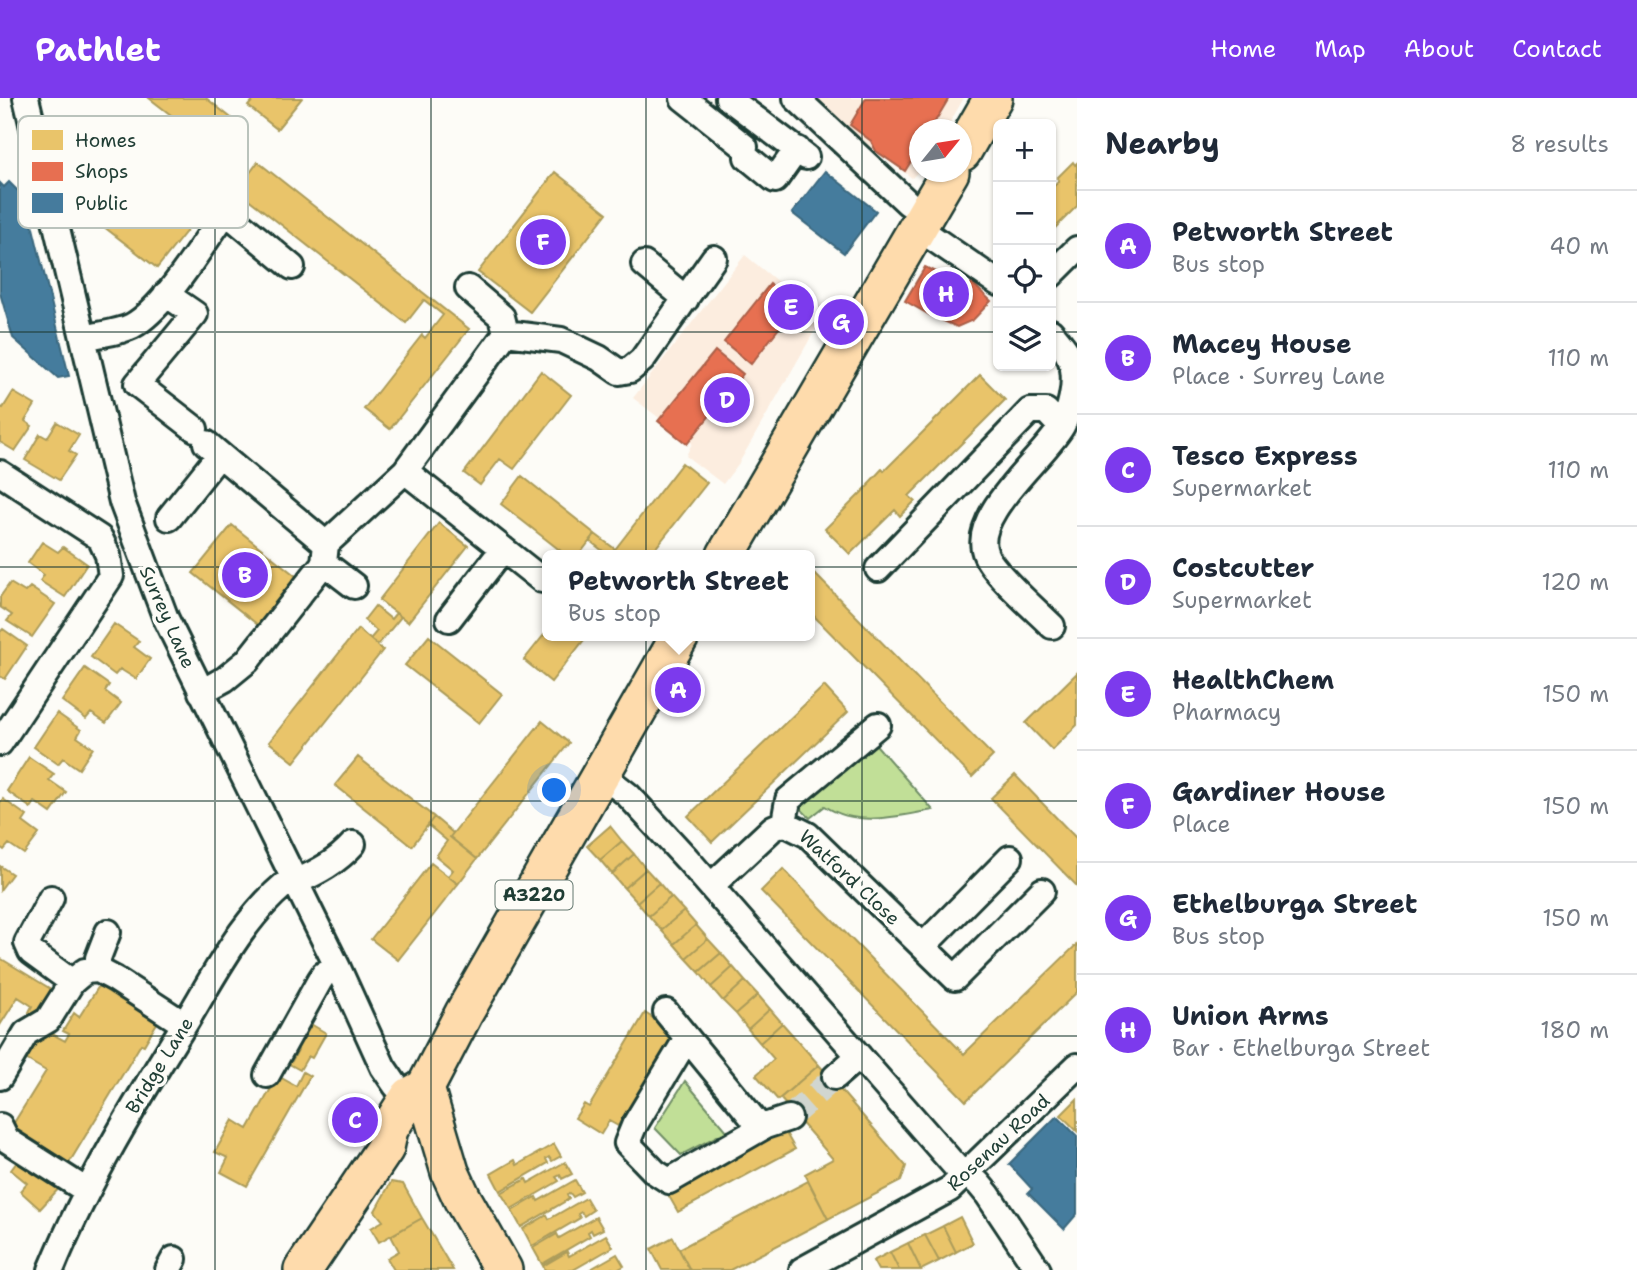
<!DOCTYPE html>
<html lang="en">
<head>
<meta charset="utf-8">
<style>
  :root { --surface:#fff; --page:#f6f6f7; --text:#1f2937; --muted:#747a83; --line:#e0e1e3; --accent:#7c3aed }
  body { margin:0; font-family:"Shantell Sans",sans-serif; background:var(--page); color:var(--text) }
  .controls { position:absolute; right:21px; top:21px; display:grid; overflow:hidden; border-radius:10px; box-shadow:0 2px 5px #0004 }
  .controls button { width:63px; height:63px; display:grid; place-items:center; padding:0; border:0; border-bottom:2px solid var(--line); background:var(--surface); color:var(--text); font:35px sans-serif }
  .compass { position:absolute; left:909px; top:21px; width:63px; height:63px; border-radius:50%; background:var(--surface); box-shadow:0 2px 5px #0004; rotate:60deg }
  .you { position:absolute; left:555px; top:693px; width:24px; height:24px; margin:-18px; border:5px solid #fff; border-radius:50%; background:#1a73e8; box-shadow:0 0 0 10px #1a73e833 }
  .badge { display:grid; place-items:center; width:46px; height:46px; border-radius:50%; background:var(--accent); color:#fff; font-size:23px; font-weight:700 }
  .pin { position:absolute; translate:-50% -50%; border:4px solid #fff; box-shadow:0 2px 7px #0006 }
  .popup { position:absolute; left:542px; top:452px; width:273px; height:91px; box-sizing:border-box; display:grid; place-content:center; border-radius:10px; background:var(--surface); filter:drop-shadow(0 2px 5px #0005); font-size:23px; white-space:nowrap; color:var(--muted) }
  .popup b { font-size:26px; color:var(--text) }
  .popup::after { content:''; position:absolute; left:50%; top:100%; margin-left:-14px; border:14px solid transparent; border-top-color:var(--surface) }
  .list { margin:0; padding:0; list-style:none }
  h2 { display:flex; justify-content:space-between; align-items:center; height:91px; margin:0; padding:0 28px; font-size:30px }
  h2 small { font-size:23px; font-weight:400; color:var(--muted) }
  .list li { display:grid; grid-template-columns:46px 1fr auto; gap:21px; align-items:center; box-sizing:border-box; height:112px; padding:0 28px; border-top:2px solid var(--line) }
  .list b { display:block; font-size:26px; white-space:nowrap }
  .list p { margin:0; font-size:23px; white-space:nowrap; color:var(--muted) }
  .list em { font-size:23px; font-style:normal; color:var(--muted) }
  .icon { flex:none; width:38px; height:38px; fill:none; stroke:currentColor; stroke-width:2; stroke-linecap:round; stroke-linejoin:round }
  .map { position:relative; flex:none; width:1077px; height:1172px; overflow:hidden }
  header { display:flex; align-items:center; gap:42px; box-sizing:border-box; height:98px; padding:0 35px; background:var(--accent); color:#fff }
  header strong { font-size:33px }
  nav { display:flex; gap:38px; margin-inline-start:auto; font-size:24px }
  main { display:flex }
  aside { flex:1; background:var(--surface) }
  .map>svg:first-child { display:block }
  .built { fill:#fceddf }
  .green { fill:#c1df97; stroke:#708e66; stroke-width:2 }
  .homes { fill:#e9c46a; stroke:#ac9c5a; stroke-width:2 }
  .shops { fill:#e76f51; stroke:#ab6048; stroke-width:2 }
  .public { fill:#457b9d; stroke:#3a687e; stroke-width:2 }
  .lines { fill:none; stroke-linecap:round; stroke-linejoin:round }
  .minor-tunnel { stroke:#d1d6d0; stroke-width:24; stroke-dasharray:24 12; stroke-linecap:butt }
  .minor-casing { stroke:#1f3d34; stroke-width:30 }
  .highway-casing { stroke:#1f3d34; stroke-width:42 }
  .minor { stroke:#fdfcf7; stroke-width:24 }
  .highway { stroke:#fedbac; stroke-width:37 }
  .grid { fill:none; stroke:#1f3d34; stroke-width:2; stroke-opacity:0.55 }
  .labels { text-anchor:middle; stroke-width:7; stroke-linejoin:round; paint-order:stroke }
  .shield { fill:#fdfcf7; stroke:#62766e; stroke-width:2 }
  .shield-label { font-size:18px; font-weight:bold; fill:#1f3d34 }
  .street-label { font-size:19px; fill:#1f3d34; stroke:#fdfcf7 }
  .key { fill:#fdfcf7; stroke:#bac3bc; stroke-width:2 }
  .key-label { font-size:19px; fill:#1f3d34 }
</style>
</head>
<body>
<header>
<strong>Pathlet</strong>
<nav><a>Home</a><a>Map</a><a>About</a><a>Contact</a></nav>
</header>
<main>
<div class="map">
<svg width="1077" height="1172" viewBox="0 0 1077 1172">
  <rect width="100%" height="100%" fill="#fdfcf7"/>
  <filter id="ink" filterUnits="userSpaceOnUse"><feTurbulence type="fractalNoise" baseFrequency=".0143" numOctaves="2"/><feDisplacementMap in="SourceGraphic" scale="14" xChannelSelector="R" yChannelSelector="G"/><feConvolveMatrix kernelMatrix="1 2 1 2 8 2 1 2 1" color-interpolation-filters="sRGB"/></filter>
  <g filter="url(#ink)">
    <!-- built -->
    <path class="built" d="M812 0H964L946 31 920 32 919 73 912 80 873 51Z
      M745 157 822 220 739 365 723 386 686 358 692 345 633 300Z"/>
    <!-- green -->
    <path class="green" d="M871 641 933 712C898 718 857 730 825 708L810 720 796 706Z
      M685 983 727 1033 681 1057 655 1030Z"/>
    <!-- homes -->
    <path class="homes" d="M149 0H206L240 27 219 54Z
      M255 0H302L277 31 248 8Z
      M258 64 469 231 390 331 364 311 422 237 425 240 443 217 424 202 406 225 237 92Z
      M1073 64 1075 67 1077 65V108L1051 134V91L1059 82 1057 80Z
      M129 68 196 121 157 170 90 118Z
      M555 74 607 115 530 214 478 174Z
      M541 273 571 297 514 371 500 361 480 387 464 375Z
      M980 277 1005 302 909 398 915 403 900 418 895 412 850 456 825 431 869 387 868 386 882 371 884 373Z
      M13 294 35 307 25 323 32 328 15 353 0 344V309L3 310Z
      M57 324 79 337 69 353 76 357 59 382 25 362 40 336 47 340Z
      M682 365 707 385 650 457H617L613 454Z
      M522 378 595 436 579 457H566L501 406Z
      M439 425 468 448 408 524 379 502Z
      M232 427 297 479 258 527 193 475Z
      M595 436 615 451 613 454 617 457H608L590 443Z
      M42 444 58 454 63 449 87 466 65 499 40 483 44 477 28 465Z
      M814 475 993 658 972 679 809 513V479Z
      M10 485 25 494 30 489 55 506 32 539 7 523 12 517 0 509V499Z
      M375 508 391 521 396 515 401 519 378 547 370 541 377 533 364 522Z
      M114 526 139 543 134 549 150 561 136 581 120 571 115 577 91 559Z
      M3 531 27 548 5 581 0 578V534Z
      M358 531 383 552 294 664 269 644Z
      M547 533V538H587L551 584 524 562Z
      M429 538 502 596 479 625 405 567Z
      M85 570 109 587 105 593 121 605 106 625 91 615 86 621 62 603Z
      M1077 575V627L1052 652 1026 625Z
      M824 588 848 614 712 744 688 718Z
      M57 615 81 632 77 639 93 650 79 671 63 660 58 666 34 649Z
      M542 623 569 645 477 761 450 739Z
      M29 659 54 676 49 682 66 694 51 715 35 704 31 710 7 693Z
      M358 659 434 719 412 748 335 687Z
      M1015 677 1077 741V788L991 700Z
      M3 701 27 718 23 724 39 736 24 756 9 746 4 752 0 749V705Z
      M434 719 453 735 450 739 477 761 458 786 448 778 453 772 436 758 447 743 428 727Z
      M610 728 622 743 600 762 587 748Z
      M622 743 634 756 612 776 600 762Z
      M634 756 646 771 624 790 612 776Z
      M431 765 458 786 398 862 371 841Z
      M0 768 12 776 0 792Z
      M646 771 659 785 637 804 624 790Z
      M783 771 964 956 1077 846V894L966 1003 761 793Z
      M659 785 671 799 649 818 637 804Z
      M671 799 684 813 661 832 649 818Z
      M684 813 696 827 674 846 661 832Z
      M696 827 708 841 686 860 674 846Z
      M708 841 721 855 699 874 686 860Z
      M721 855 733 869 711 889 699 874Z
      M0 860 59 896 41 921 29 914 32 908 18 899 0 927Z
      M733 869 745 883 723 903 711 889Z
      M745 883 758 897 736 916 723 903Z
      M99 888 157 925 144 947 141 946 69 1065 12 1028 46 973 19 957 31 938 45 932 65 943 69 936 63 933 74 915 79 919Z
      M758 897 770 911 748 931 736 916Z
      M770 911 782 925 760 945 748 931Z
      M645 915 675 934 618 1028 609 1023 601 1036 575 1020 584 1006 589 1009Z
      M304 922 326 935 312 960 308 958 300 972 282 962 283 959 292 963 298 952 290 948Z
      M782 925 819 967 778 1002 756 977 774 961 760 945Z
      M819 967 906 1068 901 1083 828 1121 805 1076 833 1061 780 1000Z
      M303 974 310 978 247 1088 221 1074 228 1060 215 1054 233 1022 248 1031 278 978 296 988Z
      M1077 1001V1033L1061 1017Z
      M783 1030 795 1051 678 1114 666 1093Z
      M554 1046 561 1058 552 1063 549 1059 546 1061 548 1065 500 1093 491 1076 515 1062 517 1067Z
      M17 1064 35 1077 40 1071 61 1088 40 1111 20 1093 27 1085 11 1072Z
      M565 1064 572 1076 562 1081 560 1077 556 1079 559 1083 511 1111 501 1095 526 1081 528 1085Z
      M575 1082 582 1094 573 1099 570 1095 567 1097 569 1101 521 1129 512 1113 536 1099 538 1103Z
      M808 1083 828 1121 730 1172H690L679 1151Z
      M391 1084 403 1086 422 1120 379 1144 371 1130 383 1123 375 1113Z
      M586 1100 593 1112 584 1118 581 1114 578 1116 580 1120 532 1148 523 1131 547 1117 549 1121Z
      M596 1119 603 1131 593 1136 591 1132 588 1134 590 1138 542 1166 533 1150 557 1136 559 1140Z
      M960 1119 973 1145 956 1154 943 1128Z
      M422 1120 453 1172H394L387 1160 399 1153 391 1138Z
      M943 1128 956 1154 939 1163 925 1137Z
      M606 1137 613 1149 573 1172H545L543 1168 567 1154 569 1158Z
      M925 1137 939 1163 921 1172 908 1145Z
      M673 1139 679 1151 690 1172H662L651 1151Z
      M908 1145 921 1172H899L890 1154Z
      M890 1154 899 1172H878L873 1163Z
      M617 1156 624 1168 617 1172 612 1170 609 1172H589Z"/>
    <!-- shops -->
    <path class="shops" d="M866 0H949L930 32H920V49L905 73 876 53 871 43 850 27Z
      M925 169 965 189 972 185 991 203 973 222 957 229 930 217 905 203Z
      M770 186 797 207 751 266 724 244Z
      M715 253 743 276 687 346 658 323Z"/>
    <!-- public -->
    <path class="public" d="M825 73 876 113 844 155 792 115Z
      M9 84 26 101 69 278 58 280 13 240 0 195V85L4 89Z
      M1057 1018 1077 1038V1116L1064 1131 1028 1095 1032 1091 1009 1066Z"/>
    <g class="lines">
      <!-- minor-tunnel -->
      <path class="minor-tunnel" d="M789 1020 835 979"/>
      <!-- minor casing -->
      <g class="minor-casing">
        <path id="minor" d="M26 0 122 404 166 521 337 868 383 969 396 988 410 998
          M683 0 745 49
          M728 0 806 59
          M796 0 908 105 926 116
          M747 59 775 82 797 51
          M918 130 998 185
          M644 166 686 201
          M1051 177 1077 151
          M468 190 502 219 506 235
          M166 196 195 216 137 286 195 331
          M1051 234C1060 245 1071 256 1073 271 1076 288 1070 313 1062 328 1043 361 968 418 986 457 994 476 1036 512 1052 528
          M84 240C99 236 118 235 132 228 166 209 202 146 226 114L292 169
          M206 345 326 446
          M405 373 542 482
          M0 375 100 440 108 457 111 478 0 645
          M169 420 219 357
          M324 465 354 488
          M878 471 1030 313H1046L1061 329
          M449 521 503 451
          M201 594 225 581 247 563 324 465 326 446 405 373 506 235 561 242 599 260 619 274 630 272 642 262 714 160
          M601 676 628 697 687 761 955 1068 978 1085 988 1097 1038 1172
          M784 725 788 702 878 627
          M296 784C318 774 337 764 353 746
          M711 788 773 730 784 725 808 737 955 880 1042 793
          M51 800 27 845 31 854 72 884
          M923 848 1010 760
          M98 872V860L108 834
          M666 914 756 1024 765 1028
          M687 940 634 1028 627 1045 655 1074 669 1083 765 1028 789 1020
          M267 977 320 882 324 876 337 868
          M0 979 26 935 48 922 72 884 85 873 98 872 115 881 184 926
          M835 979 859 958
          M0 1028 7 1042 87 1093
          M51 1172C87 1084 136 1004 186 924 216 874 246 814 294 779
          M168 1172 174 1161
          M802 1172 950 1091 1077 968"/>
      </g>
      <!-- highway casing -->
      <g class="highway-casing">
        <path id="highway" d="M962 54 993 0
          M726 457 950 74
          M425 990 450 1074 462 1100 503 1172
          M303 1172 385 1050 389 1031 410 998 425 990 464 915 680 538"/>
      </g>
      <!-- minor -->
      <use href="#minor" class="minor"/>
      <!-- highway -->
      <use href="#highway" class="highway"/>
    </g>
  </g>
  <!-- grid -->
  <path class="grid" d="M215 0V1172M431 0V1172M646 0V1172M862 0V1172M0 234H998M1051 234H1077M0 469H1077M0 703H1077M0 938H1077"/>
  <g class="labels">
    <!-- shield labels -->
    <rect class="shield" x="495.5" y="782.5" width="77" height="29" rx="5"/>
    <g class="shield-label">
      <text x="534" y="803">A3220</text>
    </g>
    <!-- street labels -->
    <g class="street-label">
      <text transform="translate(168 519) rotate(66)" y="7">Surrey Lane</text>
      <text transform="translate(850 779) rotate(43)" y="7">Watford Close</text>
      <text transform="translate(159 967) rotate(-58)" y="7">Bridge Lane</text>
      <text transform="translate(998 1044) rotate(-43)" y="7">Rosenau Road</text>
    </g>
  </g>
  <!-- legend -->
  <rect x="18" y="18" width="230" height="112" rx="10" class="key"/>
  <rect x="32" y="32" width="31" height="20" fill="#e9c46a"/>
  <rect x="32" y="64" width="31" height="19" fill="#e76f51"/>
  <rect x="32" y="95" width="31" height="20" fill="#457b9d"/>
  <g class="key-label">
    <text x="75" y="49">Homes</text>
    <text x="75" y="80">Shops</text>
    <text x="75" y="112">Public</text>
  </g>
</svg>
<div class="controls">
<button>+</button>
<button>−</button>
<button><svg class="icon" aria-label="locate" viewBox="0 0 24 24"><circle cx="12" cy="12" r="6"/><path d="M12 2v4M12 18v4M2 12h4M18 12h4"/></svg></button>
<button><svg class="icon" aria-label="layers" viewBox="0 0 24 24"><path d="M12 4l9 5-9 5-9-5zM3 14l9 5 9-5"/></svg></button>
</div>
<svg class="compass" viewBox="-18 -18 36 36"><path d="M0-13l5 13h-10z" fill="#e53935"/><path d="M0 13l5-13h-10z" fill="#747a83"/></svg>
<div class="you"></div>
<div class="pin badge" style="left:678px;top:592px">A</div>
<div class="popup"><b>Petworth Street</b>Bus stop</div>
<div class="pin badge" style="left:245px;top:477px">B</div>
<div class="pin badge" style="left:355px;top:1022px">C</div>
<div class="pin badge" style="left:727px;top:302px">D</div>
<div class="pin badge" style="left:791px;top:209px">E</div>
<div class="pin badge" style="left:543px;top:144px">F</div>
<div class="pin badge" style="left:841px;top:224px">G</div>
<div class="pin badge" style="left:946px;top:196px">H</div>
</div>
<aside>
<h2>Nearby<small>8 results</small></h2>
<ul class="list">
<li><span class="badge">A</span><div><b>Petworth Street</b><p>Bus stop</p></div><em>40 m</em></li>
<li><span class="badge">B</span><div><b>Macey House</b><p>Place · Surrey Lane</p></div><em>110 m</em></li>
<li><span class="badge">C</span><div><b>Tesco Express</b><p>Supermarket</p></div><em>110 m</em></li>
<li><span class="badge">D</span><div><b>Costcutter</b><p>Supermarket</p></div><em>120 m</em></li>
<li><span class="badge">E</span><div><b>HealthChem</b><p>Pharmacy</p></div><em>150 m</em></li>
<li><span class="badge">F</span><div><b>Gardiner House</b><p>Place</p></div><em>150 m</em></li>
<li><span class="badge">G</span><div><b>Ethelburga Street</b><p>Bus stop</p></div><em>150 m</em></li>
<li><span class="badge">H</span><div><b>Union Arms</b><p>Bar · Ethelburga Street</p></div><em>180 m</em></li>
</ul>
</aside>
</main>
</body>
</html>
